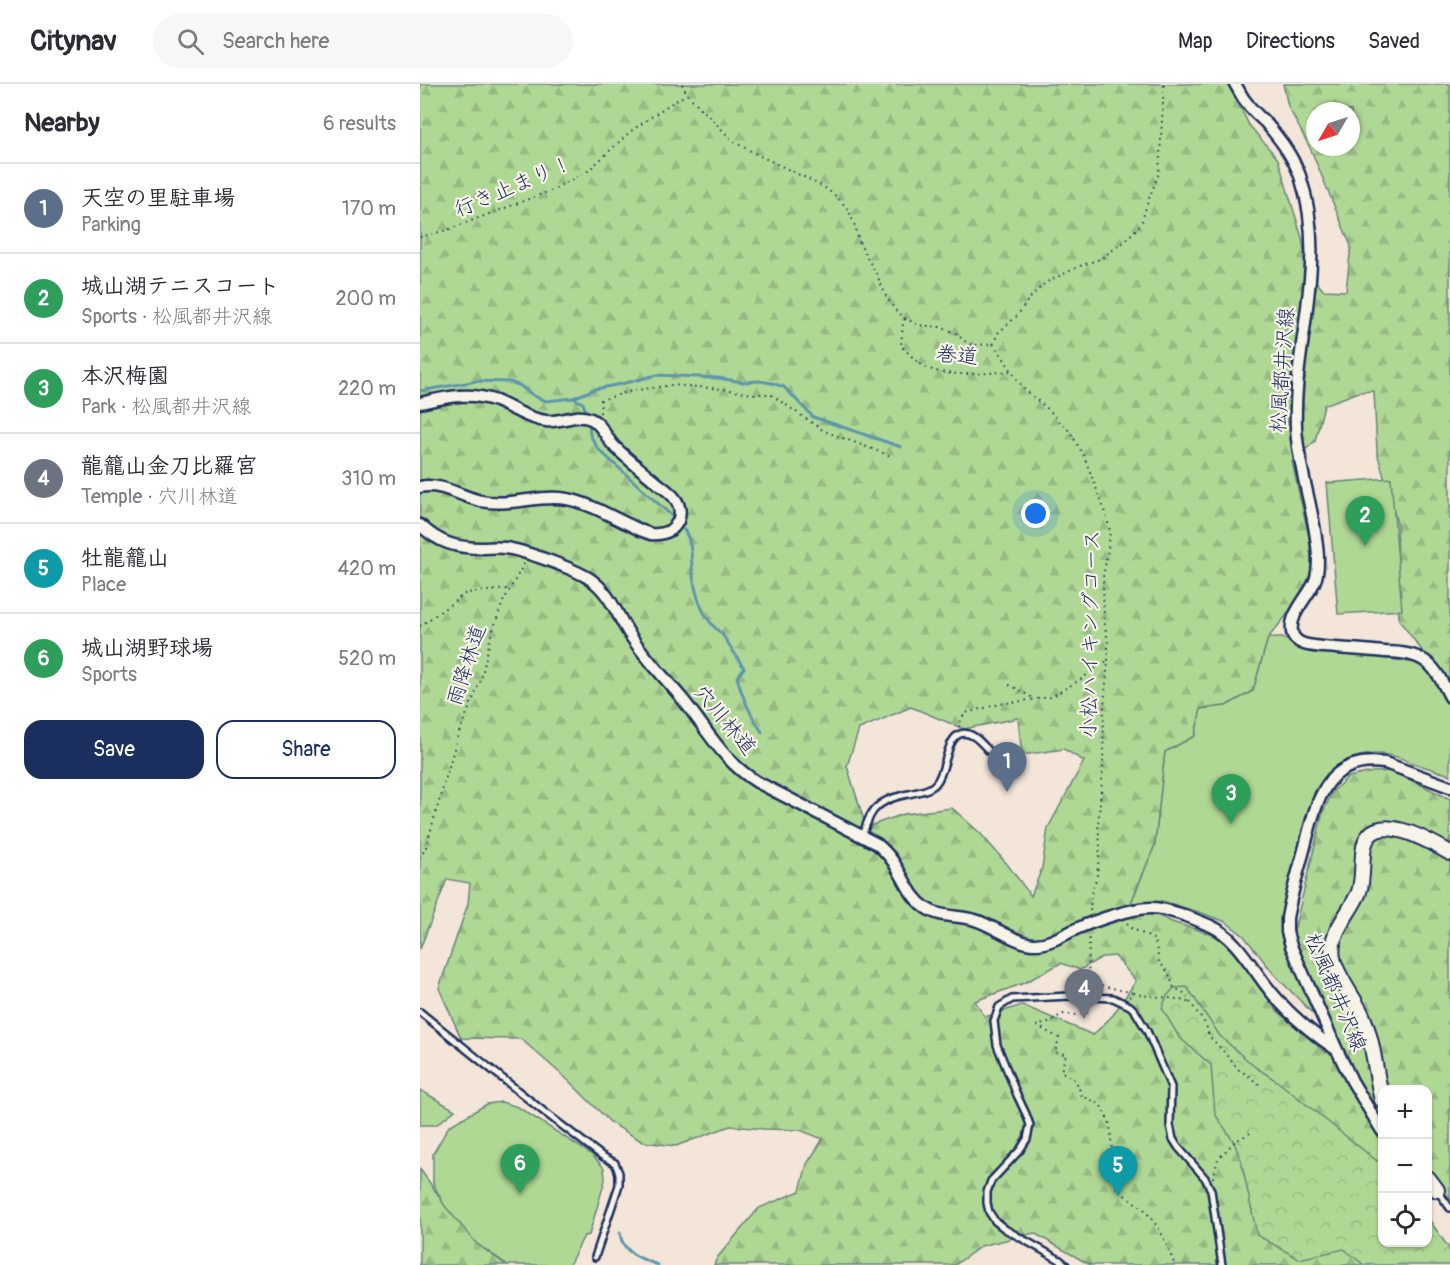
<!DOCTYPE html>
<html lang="en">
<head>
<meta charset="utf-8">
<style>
  :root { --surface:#fff; --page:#f7f7f7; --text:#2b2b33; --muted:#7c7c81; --line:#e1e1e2; --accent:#1b2f5e }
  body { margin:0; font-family:Pangolin,"Klee One",sans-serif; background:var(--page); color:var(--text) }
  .controls { position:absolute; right:18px; bottom:18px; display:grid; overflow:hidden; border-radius:12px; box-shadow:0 2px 4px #0004 }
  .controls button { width:54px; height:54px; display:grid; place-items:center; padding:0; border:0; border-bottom:2px solid var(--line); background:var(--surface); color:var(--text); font:30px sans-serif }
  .compass { position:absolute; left:886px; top:18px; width:54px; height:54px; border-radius:50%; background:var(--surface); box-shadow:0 2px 4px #0004; rotate:231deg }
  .you { position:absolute; left:616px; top:430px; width:21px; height:21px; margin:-15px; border:4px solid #fff; border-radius:50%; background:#1a73e8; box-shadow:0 0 0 9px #1a73e833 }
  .badge { display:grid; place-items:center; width:39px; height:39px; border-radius:50%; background:var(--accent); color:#fff; font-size:20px; font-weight:700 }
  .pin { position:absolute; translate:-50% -50px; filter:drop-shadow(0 2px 3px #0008) }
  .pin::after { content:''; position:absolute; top:32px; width:21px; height:18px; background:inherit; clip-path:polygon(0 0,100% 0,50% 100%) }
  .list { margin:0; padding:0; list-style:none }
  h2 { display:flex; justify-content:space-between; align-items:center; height:78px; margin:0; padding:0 24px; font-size:26px }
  h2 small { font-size:20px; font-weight:400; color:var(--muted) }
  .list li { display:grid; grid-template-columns:39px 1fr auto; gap:18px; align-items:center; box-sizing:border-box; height:90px; padding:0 24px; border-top:2px solid var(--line) }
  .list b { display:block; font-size:22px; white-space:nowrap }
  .list p { margin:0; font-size:20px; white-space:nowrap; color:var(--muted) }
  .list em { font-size:20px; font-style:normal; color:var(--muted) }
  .actions { display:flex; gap:12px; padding:18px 24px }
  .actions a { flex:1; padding:14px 0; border:2px solid var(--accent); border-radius:18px; text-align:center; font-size:21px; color:var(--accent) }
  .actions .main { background:var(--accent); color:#fff }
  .icon { flex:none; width:33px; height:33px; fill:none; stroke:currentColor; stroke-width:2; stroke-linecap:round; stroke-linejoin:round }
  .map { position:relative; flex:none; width:1030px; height:1181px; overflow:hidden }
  header { display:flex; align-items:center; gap:36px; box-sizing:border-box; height:84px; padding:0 30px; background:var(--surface); border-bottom:2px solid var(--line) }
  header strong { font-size:28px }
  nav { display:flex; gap:33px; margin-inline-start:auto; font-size:21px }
  .search { width:420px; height:54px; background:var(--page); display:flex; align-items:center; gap:15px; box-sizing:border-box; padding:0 21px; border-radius:33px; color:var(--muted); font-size:22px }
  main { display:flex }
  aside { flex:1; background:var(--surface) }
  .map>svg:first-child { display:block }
  .forest { fill:url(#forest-firs); stroke:#66847a; stroke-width:1.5; fill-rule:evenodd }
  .park { fill:url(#park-crowns); stroke:#66847a; stroke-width:1.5 }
  .garden { fill:#b0d895; stroke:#66847a; stroke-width:1.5 }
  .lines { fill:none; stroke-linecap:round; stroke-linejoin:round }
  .stream { stroke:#5d96ad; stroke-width:3 }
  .service-casing { stroke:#1b2f5e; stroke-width:10 }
  .minor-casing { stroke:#1b2f5e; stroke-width:15 }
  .tertiary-casing { stroke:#1b2f5e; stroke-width:18 }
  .path { stroke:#1b2f5e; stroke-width:2; stroke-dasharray:1.5 4.5; stroke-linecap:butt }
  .service { stroke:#f7f3e8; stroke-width:5 }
  .minor { stroke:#f7f3e8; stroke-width:10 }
  .tertiary { stroke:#f7f3e8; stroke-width:14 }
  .labels { text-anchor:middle; stroke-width:4.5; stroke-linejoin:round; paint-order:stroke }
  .street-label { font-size:21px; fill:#1b2f5e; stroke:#f7f3e8 }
</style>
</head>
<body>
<header>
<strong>Citynav</strong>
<div class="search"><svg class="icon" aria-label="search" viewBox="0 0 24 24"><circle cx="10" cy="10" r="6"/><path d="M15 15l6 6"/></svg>Search here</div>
<nav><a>Map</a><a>Directions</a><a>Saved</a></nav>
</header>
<main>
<aside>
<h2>Nearby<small>6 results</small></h2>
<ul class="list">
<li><span class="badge" style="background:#5c6f8a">1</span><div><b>天空の里駐車場</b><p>Parking</p></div><em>170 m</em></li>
<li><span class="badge" style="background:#2e9e5b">2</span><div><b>城山湖テニスコート</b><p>Sports · 松風都井沢線</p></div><em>200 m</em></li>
<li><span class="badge" style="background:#2e9e5b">3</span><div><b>本沢梅園</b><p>Park · 松風都井沢線</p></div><em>220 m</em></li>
<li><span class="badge" style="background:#6b7280">4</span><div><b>龍籠山金刀比羅宮</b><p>Temple · 穴川林道</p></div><em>310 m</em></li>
<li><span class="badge" style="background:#0f9aa8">5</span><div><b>牡龍籠山</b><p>Place</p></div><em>420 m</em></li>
<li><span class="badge" style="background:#2e9e5b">6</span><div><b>城山湖野球場</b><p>Sports</p></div><em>520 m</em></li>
</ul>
<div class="actions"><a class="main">Save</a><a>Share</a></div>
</aside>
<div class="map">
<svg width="1030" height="1181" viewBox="0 0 1030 1181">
  <defs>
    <pattern id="forest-firs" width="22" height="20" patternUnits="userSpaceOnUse" patternTransform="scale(1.5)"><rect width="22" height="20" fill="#b0d895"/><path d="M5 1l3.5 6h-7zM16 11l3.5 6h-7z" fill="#97ba83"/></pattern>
    <pattern id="park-crowns" width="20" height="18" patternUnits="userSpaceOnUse" patternTransform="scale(1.5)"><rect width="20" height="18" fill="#b0d895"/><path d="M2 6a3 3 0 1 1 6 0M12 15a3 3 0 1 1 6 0" fill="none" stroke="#97ba83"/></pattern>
  </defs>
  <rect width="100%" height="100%" fill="#f3e5d8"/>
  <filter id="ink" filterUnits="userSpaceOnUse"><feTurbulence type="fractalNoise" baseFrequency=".0167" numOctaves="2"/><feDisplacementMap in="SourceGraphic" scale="12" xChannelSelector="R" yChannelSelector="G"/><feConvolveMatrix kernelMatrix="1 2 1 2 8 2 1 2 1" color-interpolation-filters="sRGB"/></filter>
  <g filter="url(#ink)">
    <!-- forest -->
    <path class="forest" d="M0 0H809L829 41 858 75 882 154 887 186 903 206 926 207 931 162 891 66 868 22 863 0H1030V604L979 536 977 439 957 368 954 307 939 308 904 321 895 357 872 378 889 453 892 481V495L879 516 848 554 833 607 806 622 781 625 775 652 745 668 735 761 711 819 752 838 807 855 857 927 906 969 921 961 872 855 903 728 913 707 928 693 953 688 972 687 1030 715V1115L1012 1089 1008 1085V1006H962V1093L925 1160 949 1181H670L614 1149 561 1162 535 1181H294L297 1174 339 1124 380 1107 387 1080 403 1055 380 1046 345 1045 310 1042 256 1062 223 1058 191 1039 149 997 101 955 41 954 19 904 48 820 50 799 27 795 0 865ZM895 27H931V63H895ZM491 623 544 645 598 634 602 671 644 665 664 677 628 744 622 784 611 812 587 780 560 749 532 724 484 730 446 743 427 682 439 645ZM695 872 716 897 693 931 673 951 602 921 565 933 555 917 604 899 641 879 660 886 682 873Z
      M0 1085 21 1115 64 1165 86 1181H0Z"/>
    <!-- park -->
    <path class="park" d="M767 903 800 952 835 983 857 997 957 1077 962 1073V1158H1008V1134L1030 1166V1181H944L924 1165 879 1175 837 1151 821 1076 814 1058 795 1030 791 981 759 953 742 924 747 912 754 904Z"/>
    <!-- garden -->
    <path class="garden" d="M971 394 982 526 918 530 907 399Z
      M848 554H862L885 563 997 579 1012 588 1030 618V691C1017 687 1003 682 990 678 983 675 975 672 968 671 936 666 910 682 894 709L861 833V849L865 863 901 938 854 890 824 852 806 838 779 828 742 817 711 819 735 761 745 668 775 652 781 625 806 622 833 607Z
      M0 1006 35 1026 16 1041H0Z
      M81 1018 98 1023 171 1070 184 1084 185 1096 169 1151 164 1152 149 1181H88L56 1159 24 1121 13 1099V1070L29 1042 67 1020Z"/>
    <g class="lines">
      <!-- stream -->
      <path class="stream" d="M0 307 57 297 89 298 99 301 114 312 126 317 153 314 163 319 167 332
        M153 314 175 305 201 300 237 291 298 294 323 298 339 297 352 299 364 303 393 333 481 363
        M169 338 170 351 178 365 253 433
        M264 446C272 457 271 470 272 483 274 507 281 534 302 550L324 584 317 593C322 613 330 631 342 648
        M200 1149C202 1169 221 1175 238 1181"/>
      <!-- service casing -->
      <g class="service-casing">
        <path id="service" d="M442 751C446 743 448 733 454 726 471 706 505 713 516 699 526 688 526 655 540 650 552 646 562 660 570 668
          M0 928 123 1027 182 1072 195 1079 199 1089V1101L175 1173
          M1017 1106 1030 1124
          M646 1181 640 1176 585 1145 575 1137 569 1128 567 1119V1108L571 1097 600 1066 607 1055 610 1041 606 1030 597 1011 577 961 574 937 579 923 592 915 649 912 693 914 710 922 715 927 727 947 751 1003 750 1041 753 1055 758 1063 785 1094 791 1106 802 1181"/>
      </g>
      <!-- minor casing -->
      <g class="minor-casing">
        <path id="minor" d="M815 0C819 6 822 14 827 19 832 27 839 32 846 39 860 55 873 72 880 92 909 178 873 258 876 343 878 387 896 429 898 473 898 482 898 491 894 499 887 514 869 531 872 548 873 554 878 558 884 560 894 563 905 563 916 564 932 565 949 566 965 568 978 568 993 569 1005 577 1017 585 1023 600 1030 613
          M0 319C26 313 50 307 76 317 93 324 108 335 126 337 142 339 156 328 171 335 182 340 186 354 194 362 207 375 222 386 236 398 242 403 252 409 256 416 260 422 261 430 258 437 253 448 242 451 231 450 224 448 217 445 210 441 190 432 169 419 147 415 119 410 90 423 61 417 42 413 20 398 0 403
          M0 441C19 459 36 464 62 464 69 464 77 463 85 464 103 466 155 485 170 495 191 509 198 534 212 554 227 576 247 596 264 617 287 646 304 678 337 698L457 760C465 767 472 774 477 784 486 798 491 814 506 824 520 834 539 831 555 836 572 841 598 860 613 860 628 861 643 851 656 845 674 837 711 824 730 824 749 824 774 835 791 842 817 853 834 888 852 909 870 931 893 950 917 966
          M962 1047 932 997 917 966 871 862 867 848V834C871 811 878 788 884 766 896 720 904 671 965 679L1030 703"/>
      </g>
      <!-- tertiary casing -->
      <g class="tertiary-casing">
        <path id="tertiary" d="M962 1016C955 988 954 958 942 931 935 915 916 891 913 874 908 849 930 830 939 808 944 793 941 778 944 763 952 723 1011 758 1030 769
          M1008 1094 1017 1106"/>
      </g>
      <!-- path -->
      <path class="path" d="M262 0 267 10 314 58 340 72 384 93 405 104 417 113 428 125 435 142 439 157 446 172 456 189 466 212 475 226 485 234 498 241 520 243 536 249 543 256 552 261 573 260
        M0 153 27 146 130 107 168 87 211 47 247 22 267 10
        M485 235 483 239 481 262C488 268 494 276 502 281 521 295 569 289 591 287
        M573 260 581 270 596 294 605 306 629 326 650 348 664 372 686 430 690 447 688 466 683 493 684 536 688 559V577L684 621 683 686 678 741 680 762 677 792 671 811 670 829
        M573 260 578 249 597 232 608 216 625 199 660 182 680 175 705 157 721 140 728 117 739 89 744 0
        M180 329 181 316 211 307 252 301 302 305 332 310H350L404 347 471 372
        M0 542 46 509 88 505
        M589 601C598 604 606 611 615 615
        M539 643 538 640 545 629 580 620 631 613 663 594 679 581 688 577
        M0 774 6 763 38 651 61 596 71 551 83 518 105 478
        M707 839 711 844 735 856 739 878 748 888 754 904 763 908 786 941 789 952 806 970 819 986 829 992 842 1003
        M652 903 674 900 714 909
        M668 904 669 850
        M709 913 714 909C734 915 750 911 770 919
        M668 922 667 929 657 931 642 930 630 938 617 942 639 954 635 969 646 970 641 987 656 997 662 1012 680 1020 690 1040 692 1067 697 1094 696 1105 724 1125 740 1146 755 1181
        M793 1094 798 1075 814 1058 832 1048"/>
      <!-- service -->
      <use href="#service" class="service"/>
      <!-- minor -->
      <use href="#minor" class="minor"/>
      <!-- tertiary -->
      <use href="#tertiary" class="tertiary"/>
    </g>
  </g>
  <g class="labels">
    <!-- street labels -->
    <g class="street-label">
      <text transform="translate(93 102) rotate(-23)" y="7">行き止まり！</text>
      <text transform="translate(537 271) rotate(5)" y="7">巻道</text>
      <text transform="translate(862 286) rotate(-86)" y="7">松風都井沢線</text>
      <text transform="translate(670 550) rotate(-89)" y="7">小松ハイキングコース</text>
      <text transform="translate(46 581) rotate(-72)" y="7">雨降林道</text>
      <text transform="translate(305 636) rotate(50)" y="7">穴川林道</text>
      <text transform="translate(916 908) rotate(67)" y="7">松風都井沢線</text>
    </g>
  </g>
</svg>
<div class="controls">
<button>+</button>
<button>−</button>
<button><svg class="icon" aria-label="locate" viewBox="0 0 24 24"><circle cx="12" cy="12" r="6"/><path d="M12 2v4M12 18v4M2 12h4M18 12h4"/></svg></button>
</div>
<svg class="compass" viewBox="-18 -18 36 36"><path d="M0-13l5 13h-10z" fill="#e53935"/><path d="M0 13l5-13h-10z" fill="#7c7c81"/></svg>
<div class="you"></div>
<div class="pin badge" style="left:587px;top:708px;background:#5c6f8a">1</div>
<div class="pin badge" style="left:945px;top:462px;background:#2e9e5b">2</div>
<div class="pin badge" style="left:811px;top:740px;background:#2e9e5b">3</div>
<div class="pin badge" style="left:664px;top:935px;background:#6b7280">4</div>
<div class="pin badge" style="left:698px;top:1112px;background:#0f9aa8">5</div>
<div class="pin badge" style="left:100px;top:1110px;background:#2e9e5b">6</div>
</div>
</main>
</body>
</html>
